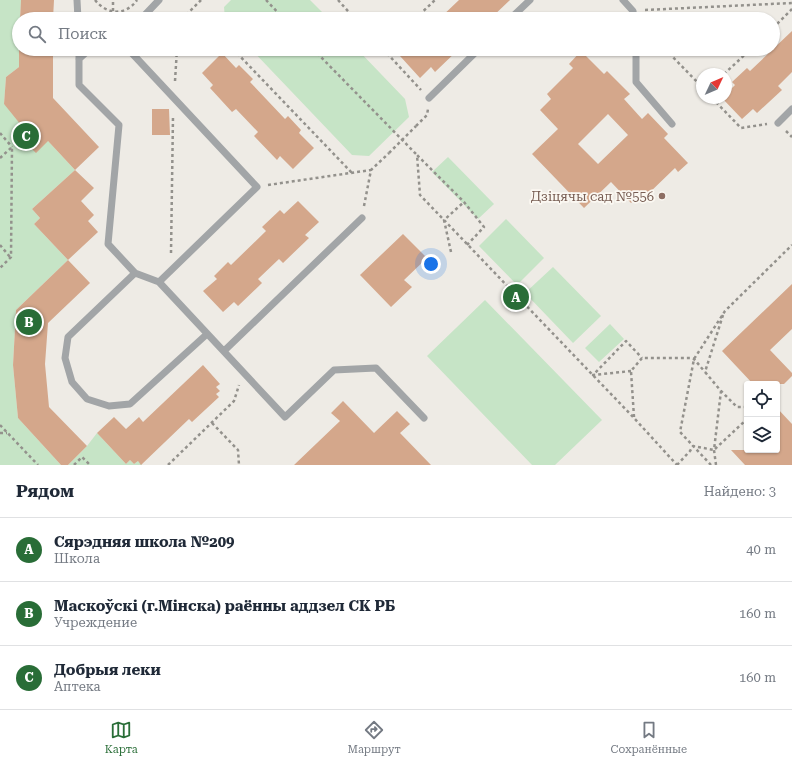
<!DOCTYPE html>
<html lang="ru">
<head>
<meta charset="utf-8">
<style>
  :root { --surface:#fff; --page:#f6f6f7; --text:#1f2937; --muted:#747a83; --line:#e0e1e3; --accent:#296d37 }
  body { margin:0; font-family:"Roboto Serif",serif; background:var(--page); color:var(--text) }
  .controls { position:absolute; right:12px; bottom:12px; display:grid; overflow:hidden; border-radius:4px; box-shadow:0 1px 3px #0004 }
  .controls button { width:36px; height:36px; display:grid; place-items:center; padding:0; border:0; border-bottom:1px solid var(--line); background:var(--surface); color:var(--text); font:20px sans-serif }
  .compass { position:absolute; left:696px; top:68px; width:36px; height:36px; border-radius:50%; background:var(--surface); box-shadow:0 1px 3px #0004; rotate:46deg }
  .you { position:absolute; left:431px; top:264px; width:14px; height:14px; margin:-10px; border:3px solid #fff; border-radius:50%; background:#1a73e8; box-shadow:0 0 0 6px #1a73e833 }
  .badge { display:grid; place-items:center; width:26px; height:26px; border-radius:50%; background:var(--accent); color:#fff; font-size:13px; font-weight:700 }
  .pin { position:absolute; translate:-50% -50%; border:2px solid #fff; box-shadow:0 1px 4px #0006 }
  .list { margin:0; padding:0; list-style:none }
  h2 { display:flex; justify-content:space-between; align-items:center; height:52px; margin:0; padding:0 16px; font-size:17px }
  h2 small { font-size:13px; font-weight:400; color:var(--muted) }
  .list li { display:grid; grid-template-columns:26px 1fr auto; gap:12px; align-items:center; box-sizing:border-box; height:64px; padding:0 16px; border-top:1px solid var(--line) }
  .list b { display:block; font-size:15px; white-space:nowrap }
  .list p { margin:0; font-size:13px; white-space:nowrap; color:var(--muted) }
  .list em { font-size:13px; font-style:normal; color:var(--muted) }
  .icon { flex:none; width:22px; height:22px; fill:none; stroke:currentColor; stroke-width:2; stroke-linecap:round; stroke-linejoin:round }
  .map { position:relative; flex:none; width:792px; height:465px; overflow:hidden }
  .search { position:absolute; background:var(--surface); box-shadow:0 1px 3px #0004; left:12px; right:12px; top:12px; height:44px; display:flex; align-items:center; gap:10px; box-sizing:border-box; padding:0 14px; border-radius:22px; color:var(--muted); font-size:15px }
  .sheet { height:244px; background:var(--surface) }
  nav { display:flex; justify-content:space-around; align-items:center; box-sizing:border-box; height:56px; border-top:1px solid var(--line); background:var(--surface); font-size:11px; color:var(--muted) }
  nav a { display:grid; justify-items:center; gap:2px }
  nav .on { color:var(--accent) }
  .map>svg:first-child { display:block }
  .green { fill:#c6e4c6 }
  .building { fill:#d4a78b; fill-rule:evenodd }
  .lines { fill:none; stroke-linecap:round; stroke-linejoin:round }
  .path { stroke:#93918c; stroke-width:2.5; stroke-dasharray:3 3; stroke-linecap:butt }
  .lane { stroke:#a2a5a7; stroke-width:7 }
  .path-bridge { stroke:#93918c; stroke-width:2.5; stroke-dasharray:3 3; stroke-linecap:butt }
  .education-dot { fill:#8d6e63; stroke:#fbf8f2; stroke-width:1.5 }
  .labels { text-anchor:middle; stroke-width:3.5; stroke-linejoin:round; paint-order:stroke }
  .education-label { font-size:13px; fill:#785e54; stroke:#fbf8f2; text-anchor:end }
</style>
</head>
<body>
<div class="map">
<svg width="792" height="465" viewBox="0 0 792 465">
  <rect width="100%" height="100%" fill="#eeebe5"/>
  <!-- green -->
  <path class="green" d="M0 0H21L20 19H19V67L6 77 4 104 48 141 75 170 32 209 40 218 34 224 68 260 16 310 13 365 18 418 61 465H0Z
    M231 0H310L329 19H225L224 7Z
    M251 49H357L405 99 409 117 369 156 352 155Z
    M448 157 494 204 478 219 432 172Z
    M506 219 544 258 517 285 479 246Z
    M553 267 601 316 573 343 525 293Z
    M485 300 602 420 555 465H532L427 356Z
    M610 324 624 339 599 362 585 348Z
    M97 433 126 464 130 460 134 464 138 461 142 465H68L87 446Z"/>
  <!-- building -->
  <path class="building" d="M21 0H54L53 19H20Z
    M459 0H510L490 19H439Z
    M792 31V72L778 86 782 90 757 113 753 109 742 119 722 98H726V94L735 85 732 82 747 68 750 71Z
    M19 49H53V98L99 147 75 170 48 141 36 153 21 138V125L4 104 6 77 19 67Z
    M408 49H459L435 72 431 67 420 78 400 56Z
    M581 51 604 74 607 71 630 94 624 99 642 119 648 113 668 134 664 138 688 163 678 172 675 168 646 196 642 192 631 203 611 182 584 208 532 154 558 129 540 110 551 99 547 94 573 68 569 64ZM608 114 628 135 598 164 578 144Z
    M222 53 236 68 239 65 253 79 250 82 285 119 288 116 301 130 299 133 314 148 293 169 280 156 277 160 254 136 258 132 236 109 232 112 210 88 213 85 202 73Z
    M152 109H169L170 135H152Z
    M75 170 94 188 81 201 94 215 88 221 98 232 68 260 34 224 40 218 32 209Z
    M298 201 319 222 305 235 309 238 283 263 279 259 258 279 262 283 238 306 234 302 223 312 203 291 217 279 214 276 228 262 231 265 266 231 262 227 280 210 284 214Z
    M403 234 427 258 404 280 412 287 391 307 360 275Z
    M68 260 90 283 48 323 45 364 49 407 87 446 68 465H61L18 418 13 365 16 310Z
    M792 284V329L770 350 792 373V376L784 384H753L722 351Z
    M203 365 220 384 216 387 220 391 216 394 219 397 192 422 189 419 141 465 138 461 134 464 130 460 126 464 97 433 114 417 126 429 139 417 143 422Z
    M343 401 374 433 397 411 410 424 400 433 431 465H294L340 421 331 413Z
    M777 408 792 424V465H745L731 450H777Z"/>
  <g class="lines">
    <!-- path -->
    <path class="path" d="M95 0C107 15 126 16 137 0
      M266 0 284 19
      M338 0 355 19
      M645 10 792 3
      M113 11V0
      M182 19 201 0
      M415 19 435 0
      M773 28 792 9
      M233 49 352 173
      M313 49 417 155
      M383 49 421 90
      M665 49 702 87
      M724 74 751 49
      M175 81 177 49
      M712 98 741 128 767 124
      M416 126 427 115 428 109
      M786 131 792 137
      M0 133 12 147
      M0 158 12 147 11 257 0 268
      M268 185 371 170
      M364 206 371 170 389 153
      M0 245 10 257
      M467 245 484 227 464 202 417 155 420 195 634 418 677 465
      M451 252 444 220 464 202
      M171 253 173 116
      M723 315 705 372 721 391 737 407H747
      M631 371 593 375 626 341 642 358
      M634 417 631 371 642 358H690L694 359 705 372
      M212 423 238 450 239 465
      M0 425 38 465
      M0 433H7
      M715 449 747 419
      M74 465 82 457 90 465
      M168 465 234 401 239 385
      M677 465 690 451 693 446 714 450
      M711 465 680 432 694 359 725 311 792 245
      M716 465 714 450 721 391"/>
    <!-- lane -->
    <path class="lane" d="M77 0 78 19
      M623 0 633 11 634 19
      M141 19 159 0
      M510 19 530 0
      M79 49V85L119 125 108 244 135 273 159 282 285 417 334 370 376 368 424 418
      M128 49 257 187 159 282
      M636 49V82L672 124
      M79 59 90 49
      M429 98 479 49
      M778 123 792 109
      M135 273 68 337 65 358 72 382 87 399 109 406 130 404 207 334
      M224 351 362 218"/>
    <!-- path-bridge -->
    <path class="path-bridge" d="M389 153 416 126"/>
  </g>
  <!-- markers -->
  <circle class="education-dot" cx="662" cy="196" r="4"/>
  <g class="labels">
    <!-- education labels -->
    <g class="education-label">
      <text x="654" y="201">Дзіцячы сад №556</text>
    </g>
  </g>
</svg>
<div class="controls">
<button><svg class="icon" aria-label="locate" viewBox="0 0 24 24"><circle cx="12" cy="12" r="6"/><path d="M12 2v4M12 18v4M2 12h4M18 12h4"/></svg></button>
<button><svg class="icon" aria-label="layers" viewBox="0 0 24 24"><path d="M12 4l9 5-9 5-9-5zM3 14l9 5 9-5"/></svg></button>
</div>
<svg class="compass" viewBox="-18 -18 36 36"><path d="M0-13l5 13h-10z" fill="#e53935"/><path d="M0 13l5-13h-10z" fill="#747a83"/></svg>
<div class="you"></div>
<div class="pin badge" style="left:516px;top:297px">A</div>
<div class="pin badge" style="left:29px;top:322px">B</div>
<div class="pin badge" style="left:26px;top:136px">C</div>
<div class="search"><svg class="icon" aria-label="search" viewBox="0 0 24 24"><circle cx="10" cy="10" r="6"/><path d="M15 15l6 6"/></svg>Поиск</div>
</div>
<section class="sheet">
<h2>Рядом<small>Найдено: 3</small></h2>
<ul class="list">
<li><span class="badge">A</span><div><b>Сярэдняя школа №209</b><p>Школа</p></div><em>40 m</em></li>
<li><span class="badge">B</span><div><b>Маскоўскі (г.Мінска) раённы аддзел СК РБ</b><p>Учреждение</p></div><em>160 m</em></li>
<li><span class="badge">C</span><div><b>Добрыя леки</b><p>Аптека</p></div><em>160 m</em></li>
</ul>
</section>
<nav>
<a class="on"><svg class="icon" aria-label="map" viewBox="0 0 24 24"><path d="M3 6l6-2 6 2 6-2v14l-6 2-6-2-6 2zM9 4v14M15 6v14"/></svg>Карта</a>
<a><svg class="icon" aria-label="directions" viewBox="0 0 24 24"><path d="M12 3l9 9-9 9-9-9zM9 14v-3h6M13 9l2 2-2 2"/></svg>Маршрут</a>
<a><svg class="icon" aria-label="saved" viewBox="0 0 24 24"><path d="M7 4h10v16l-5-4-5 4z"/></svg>Сохранённые</a>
</nav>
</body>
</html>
